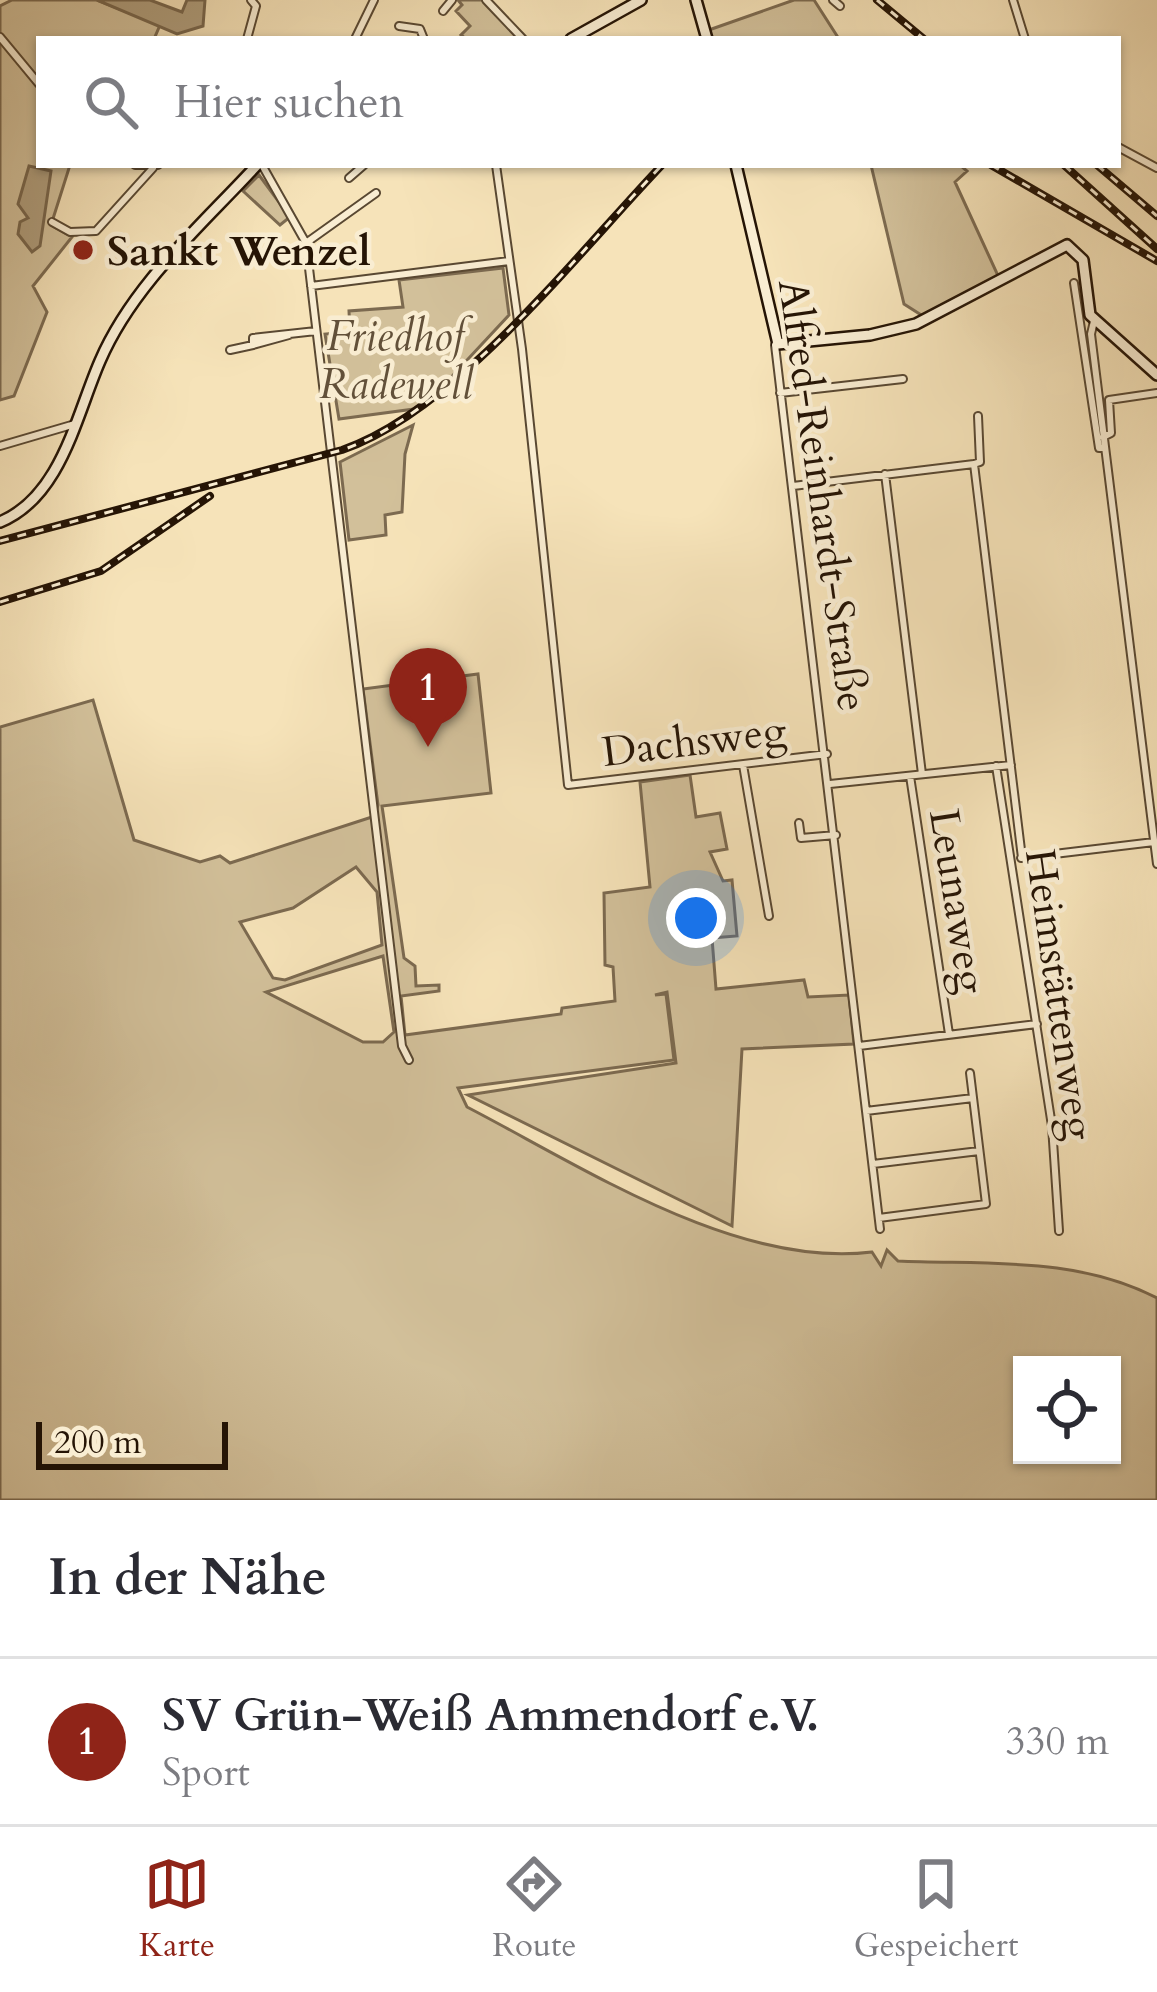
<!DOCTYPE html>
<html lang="de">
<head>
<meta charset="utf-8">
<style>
  :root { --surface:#fff; --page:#f7f7f7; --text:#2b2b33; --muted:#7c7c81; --line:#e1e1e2; --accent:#8f2418 }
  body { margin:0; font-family:Cardo,serif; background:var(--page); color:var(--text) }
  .controls { position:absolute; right:36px; bottom:36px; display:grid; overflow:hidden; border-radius:0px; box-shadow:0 3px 9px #0004 }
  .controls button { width:108px; height:108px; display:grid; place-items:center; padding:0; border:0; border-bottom:3px solid var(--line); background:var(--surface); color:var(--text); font:60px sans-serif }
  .scale { position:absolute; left:36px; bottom:30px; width:192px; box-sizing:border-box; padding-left:12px; border:6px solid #251405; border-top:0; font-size:33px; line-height:42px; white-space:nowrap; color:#251405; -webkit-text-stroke:9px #f9edd2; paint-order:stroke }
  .you { position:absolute; left:696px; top:918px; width:42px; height:42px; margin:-30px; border:9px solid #fff; border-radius:50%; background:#1a73e8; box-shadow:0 0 0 18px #1a73e833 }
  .badge { display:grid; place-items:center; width:78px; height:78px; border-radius:50%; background:var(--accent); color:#fff; font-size:39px; font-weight:700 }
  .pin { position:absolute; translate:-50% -99px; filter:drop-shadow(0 3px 6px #0008) }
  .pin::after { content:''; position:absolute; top:63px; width:42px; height:36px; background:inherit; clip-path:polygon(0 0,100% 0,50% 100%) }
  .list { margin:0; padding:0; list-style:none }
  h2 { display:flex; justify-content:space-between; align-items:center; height:156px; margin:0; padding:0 48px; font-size:51px }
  h2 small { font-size:39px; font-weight:400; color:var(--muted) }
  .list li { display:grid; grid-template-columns:78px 1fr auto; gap:36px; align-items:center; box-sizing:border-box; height:168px; padding:0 48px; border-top:3px solid var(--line) }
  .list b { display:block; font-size:45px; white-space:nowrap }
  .list p { margin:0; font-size:39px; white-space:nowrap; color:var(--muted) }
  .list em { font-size:39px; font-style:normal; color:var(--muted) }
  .icon { flex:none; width:66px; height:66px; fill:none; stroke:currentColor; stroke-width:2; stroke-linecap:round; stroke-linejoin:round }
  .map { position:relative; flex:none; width:1157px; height:1500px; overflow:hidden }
  .search { position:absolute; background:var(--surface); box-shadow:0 3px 9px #0004; left:36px; right:36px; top:36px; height:132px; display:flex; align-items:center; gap:30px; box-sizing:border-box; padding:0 42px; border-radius:0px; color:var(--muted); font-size:45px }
  .sheet { height:324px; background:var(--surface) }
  nav { display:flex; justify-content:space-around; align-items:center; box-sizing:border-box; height:168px; border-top:3px solid var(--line); background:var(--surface); font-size:33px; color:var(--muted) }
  nav a { display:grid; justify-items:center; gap:6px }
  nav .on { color:var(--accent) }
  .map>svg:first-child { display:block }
  .green { fill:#d2c09a; stroke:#7c6a50; stroke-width:3; fill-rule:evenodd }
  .water { fill:#af9d7c; stroke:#78664c; stroke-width:3 }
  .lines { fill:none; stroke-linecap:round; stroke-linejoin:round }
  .street-casing { stroke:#594832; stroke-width:10 }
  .secondary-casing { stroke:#251405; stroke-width:14 }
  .street { stroke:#f9edd2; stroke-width:6 }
  .secondary { stroke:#f9edd2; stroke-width:9 }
  .rail-casing { stroke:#251405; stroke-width:8 }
  .rail { stroke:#f9edd2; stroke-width:3; stroke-dasharray:9; stroke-linecap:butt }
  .poi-dot { fill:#8f2418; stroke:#f9edd2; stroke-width:4.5 }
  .labels { text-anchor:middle; stroke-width:9; stroke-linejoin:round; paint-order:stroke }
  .poi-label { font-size:42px; font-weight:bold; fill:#251405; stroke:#f9edd2; text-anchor:start }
  .park-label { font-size:42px; font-style:italic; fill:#625039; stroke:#f9edd2 }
  .street-label { font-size:42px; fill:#251405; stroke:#f9edd2 }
</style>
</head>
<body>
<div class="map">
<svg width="1157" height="1500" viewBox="0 0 1157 1500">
  <rect width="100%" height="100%" fill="#f6e3b9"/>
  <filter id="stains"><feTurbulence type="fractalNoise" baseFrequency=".00167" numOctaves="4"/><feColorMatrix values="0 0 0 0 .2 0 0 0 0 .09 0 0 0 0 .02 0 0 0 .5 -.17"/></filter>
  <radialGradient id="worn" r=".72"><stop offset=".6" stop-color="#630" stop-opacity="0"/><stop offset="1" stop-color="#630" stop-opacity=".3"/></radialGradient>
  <!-- green -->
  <path class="green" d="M12 0H97L160 25 154 39H39V165H70L51 225 72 237 33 286 47 312 14 396 0 400V6Z
    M458 0H483L520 39H466L461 35 470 26 456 11 462 5Z
    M794 0H814L839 39H709L706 31Z
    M871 165H960L967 171 955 182 1000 280 926 318 904 304Z
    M259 175 290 217 280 225 243 191Z
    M503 268 509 315 442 387 414 409 339 419 325 334 350 332 349 311 403 307 399 280Z
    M413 425 405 454 402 512 385 515 386 535 349 540 340 462Z
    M478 674 491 793 382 806 404 958 415 966 416 986 439 985V991L401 996 405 1035 561 1014 562 1008 615 1001 613 967 605 965 604 893 650 887 640 782 690 775 696 817 720 813 727 849 710 852 723 881 732 880 737 936 712 938 716 989 804 980 808 997 849 995 854 1044 742 1049 732 1226 468 1095 676 1063 667 992 655 995 666 994 674 1060 458 1088 467 1107C583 1167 737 1269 872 1252L881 1266 887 1250 898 1261C987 1265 1076 1256 1157 1298V1500H0V727L93 700 134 840 200 862 220 856 230 863 375 816 378 805 363 689ZM356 867 377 892 382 945 285 980 273 978 240 922 293 908ZM383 956 394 1032 383 1042H363L266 992ZM1022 1365H1112V1455H1022Z"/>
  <!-- water -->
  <path class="water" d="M97 0H150L182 12 187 0H205L203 26 177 34Z
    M29 166 51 171 40 246 32 252 18 234 20 222 28 218 18 204Z"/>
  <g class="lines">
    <!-- street casing -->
    <g class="street-casing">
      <path id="street" d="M486 0 523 39
        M833 0 840 6
        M1013 0 1025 39
        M443 11 452 0
        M399 26 420 29 424 39
        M0 37 39 84
        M247 39 256 6 251 0
        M355 39 374 0
        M1118 147 1157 168
        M135 165H158
        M262 165 306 243 402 1046 409 1060
        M496 165 522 349 568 785 827 754
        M349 178 364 165
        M52 222 70 232 96 231 153 168
        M306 243 376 193
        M1074 283 1099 448H1104
        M311 286 509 261
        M1094 321 1091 334 1157 864
        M253 345 289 335
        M775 345 880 1229
        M230 350 253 345V338L316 331
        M780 393 903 379
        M978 416 980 462 974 464 1022 858
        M1103 437 1111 433 1109 400 1157 393
        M0 446 75 424
        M885 474 922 774
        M793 486 974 464
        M743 765 769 916
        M996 766 1052 1126 1059 1231
        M910 776 949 1034
        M830 784 1011 765
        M799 823 801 838 836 835
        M1021 858 1154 842
        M859 1046 1037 1024
        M866 1111 973 1098
        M873 1164 979 1151
        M879 1218 986 1204 970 1073"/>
    </g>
    <!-- secondary casing -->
    <g class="secondary-casing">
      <path id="secondary" d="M696 0 707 39
        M571 39 641 0
        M736 165 778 344 870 335 916 324 1067 245 1083 260 1090 315 1157 375
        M0 522C61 497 76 416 100 361 133 284 202 225 257 165"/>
    </g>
    <!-- street -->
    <use href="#street" class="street"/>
    <!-- secondary -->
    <use href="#secondary" class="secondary"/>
    <!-- rail casing -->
    <g class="rail-casing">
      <path id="rail" d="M877 0 924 39
        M991 165 1157 261
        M1064 165 1157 249
        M1097 165 1157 216
        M0 541 342 450C456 411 577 254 662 165
        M0 602 101 571 210 496"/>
    </g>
    <!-- rail -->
    <use href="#rail" class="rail"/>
  </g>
  <!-- markers -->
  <circle class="poi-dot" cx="83" cy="250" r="12"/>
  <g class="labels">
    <!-- poi labels -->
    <g class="poi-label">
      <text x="107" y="265">Sankt Wenzel</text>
    </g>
    <!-- park labels -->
    <g class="park-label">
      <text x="396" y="350">Friedhof<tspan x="396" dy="48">Radewell</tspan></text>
    </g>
    <!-- street labels -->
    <g class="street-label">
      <text transform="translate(824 495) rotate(82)" y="15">Alfred-Reinhardt-Straße</text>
      <text transform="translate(694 740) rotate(-7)" y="15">Dachsweg</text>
      <text transform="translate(959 901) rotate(81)" y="15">Leunaweg</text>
      <text transform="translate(1061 994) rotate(82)" y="15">Heimstättenweg</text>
    </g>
  </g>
  <rect width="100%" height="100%" filter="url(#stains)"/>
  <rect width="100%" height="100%" fill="url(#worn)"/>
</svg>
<div class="controls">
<button><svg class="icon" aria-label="locate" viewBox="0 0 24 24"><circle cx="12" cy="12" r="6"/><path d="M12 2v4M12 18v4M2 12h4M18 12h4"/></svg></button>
</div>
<div class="scale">200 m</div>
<div class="you"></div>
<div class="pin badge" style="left:428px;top:747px">1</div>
<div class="search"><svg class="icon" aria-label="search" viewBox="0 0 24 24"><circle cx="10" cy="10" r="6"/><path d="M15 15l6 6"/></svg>Hier suchen</div>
</div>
<section class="sheet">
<h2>In der Nähe<small></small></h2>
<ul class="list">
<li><span class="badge">1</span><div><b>SV Grün-Weiß Ammendorf e.V.</b><p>Sport</p></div><em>330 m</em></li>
</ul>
</section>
<nav>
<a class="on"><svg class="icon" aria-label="map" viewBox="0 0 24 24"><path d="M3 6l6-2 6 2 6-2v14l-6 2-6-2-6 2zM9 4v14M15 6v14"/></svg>Karte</a>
<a><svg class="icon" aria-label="directions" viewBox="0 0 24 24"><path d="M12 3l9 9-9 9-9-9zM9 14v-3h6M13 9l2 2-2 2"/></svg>Route</a>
<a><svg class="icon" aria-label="saved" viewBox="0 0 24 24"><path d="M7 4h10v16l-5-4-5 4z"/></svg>Gespeichert</a>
</nav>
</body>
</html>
